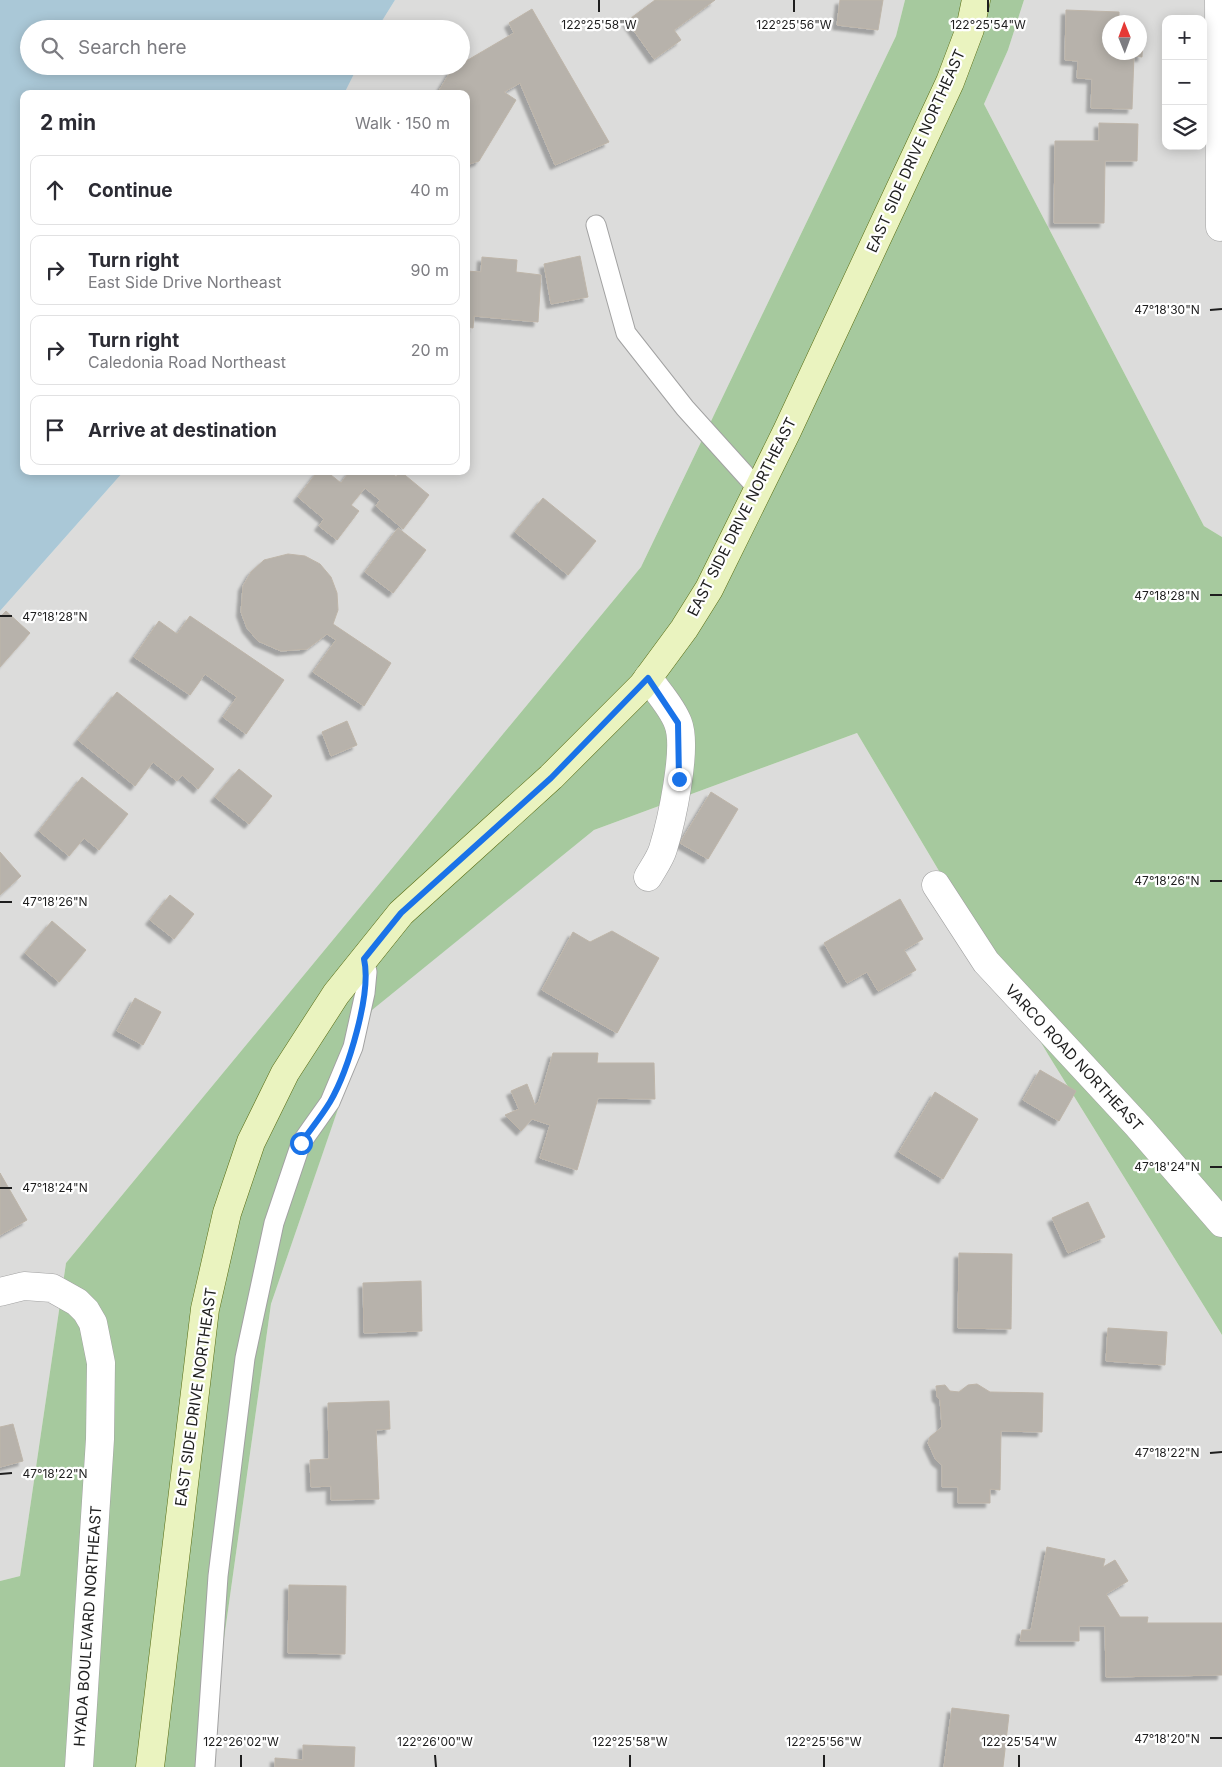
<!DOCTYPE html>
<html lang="en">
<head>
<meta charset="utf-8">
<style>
  :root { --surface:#fff; --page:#f2f2f3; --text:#2b2b33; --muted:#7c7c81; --line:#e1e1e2 }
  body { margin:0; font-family:Inter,sans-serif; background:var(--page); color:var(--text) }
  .controls { position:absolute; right:15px; top:15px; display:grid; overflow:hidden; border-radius:10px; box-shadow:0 2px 12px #0003 }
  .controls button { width:45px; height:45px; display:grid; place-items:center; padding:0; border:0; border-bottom:1px solid var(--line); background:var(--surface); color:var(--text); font:25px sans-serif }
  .compass { position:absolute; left:1102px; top:15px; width:45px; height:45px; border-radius:50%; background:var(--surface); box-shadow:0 2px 12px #0003; rotate:359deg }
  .stop { position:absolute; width:15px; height:15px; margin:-11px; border:4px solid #1a73e8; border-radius:50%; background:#fff }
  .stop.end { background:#1a73e8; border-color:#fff; box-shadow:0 1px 5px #0008 }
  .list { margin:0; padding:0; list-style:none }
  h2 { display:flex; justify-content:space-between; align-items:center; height:65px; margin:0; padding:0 20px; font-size:21px }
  h2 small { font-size:16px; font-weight:400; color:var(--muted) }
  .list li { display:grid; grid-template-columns:32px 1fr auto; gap:15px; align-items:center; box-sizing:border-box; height:70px; margin:0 10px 10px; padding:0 10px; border:1px solid var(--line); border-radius:10px }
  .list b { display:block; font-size:19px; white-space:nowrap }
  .list p { margin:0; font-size:16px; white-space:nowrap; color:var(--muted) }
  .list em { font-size:16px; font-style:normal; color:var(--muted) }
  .icon { flex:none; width:28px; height:28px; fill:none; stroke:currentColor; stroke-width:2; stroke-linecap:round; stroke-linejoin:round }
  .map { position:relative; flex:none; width:1222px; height:1767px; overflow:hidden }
  .search { position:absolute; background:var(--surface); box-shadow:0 2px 12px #0003; left:20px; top:20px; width:450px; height:55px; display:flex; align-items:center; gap:12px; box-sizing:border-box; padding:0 18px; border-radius:28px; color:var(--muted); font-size:19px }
  .panel { position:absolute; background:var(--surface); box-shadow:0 2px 12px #0003; left:20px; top:90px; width:450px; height:385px; border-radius:10px }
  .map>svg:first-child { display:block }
  .residential { fill:#dcdcdb; fill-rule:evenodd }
  .forest { fill:#a6c99e }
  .water { fill:#aac8d7 }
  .building { fill:#b7b2ab; stroke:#beb5a9; filter:url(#shadow) }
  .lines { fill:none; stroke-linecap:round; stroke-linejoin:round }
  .lane-casing { stroke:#a2a2a2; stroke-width:21 }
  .street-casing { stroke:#a2a2a2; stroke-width:29 }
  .secondary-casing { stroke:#576b10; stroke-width:29 }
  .lane { stroke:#fff; stroke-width:19 }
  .street { stroke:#fff; stroke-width:28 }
  .secondary { stroke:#eaf3bf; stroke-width:28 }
  .route { stroke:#1a73e8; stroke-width:6 }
  .ticks { fill:none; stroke:#1e1e1e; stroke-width:2 }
  .labels { text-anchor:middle; stroke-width:4.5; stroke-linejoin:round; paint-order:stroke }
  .street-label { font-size:15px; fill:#1e1e1e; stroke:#fff }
  .ticks-label { font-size:12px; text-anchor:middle; fill:#1e1e1e; stroke:#fff; stroke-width:4.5; stroke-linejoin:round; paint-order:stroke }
</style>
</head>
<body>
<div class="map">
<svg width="1222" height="1767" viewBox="0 0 1222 1767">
  <defs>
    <filter id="shadow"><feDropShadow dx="-4.5" dy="4.5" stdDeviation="1" flood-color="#0004"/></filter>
  </defs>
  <rect width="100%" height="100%" fill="#eeece5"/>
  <!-- residential -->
  <path class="residential" d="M395 0H905L896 36 641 567 66 1263 20 1576 0 1581V611L124 471H466V94H344L358 66H461V29H377Z
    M1024 0H1222V537L1204 526 984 104 1008 50ZM1166 19H1203V146H1166ZM1110 22H1140V52H1110Z
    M857 733 1049 1056 1222 1335V1767H206L271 1304 372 1009 594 830Z"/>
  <!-- forest -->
  <path class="forest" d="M905 0H1024L1008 50 984 104 1204 526 1222 537V1335L1049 1056 857 733 594 830 372 1010 271 1304 206 1767H0V1581L20 1576 66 1263 641 567 896 36Z"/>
  <!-- water -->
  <path class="water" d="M0 0H395L377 29H29V66H358L344 94H24V471H124L0 611Z"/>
  <!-- building -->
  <path class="building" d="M655 0H715L674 30 681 40 654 59 627 21Z
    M840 0H883L878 30 837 25Z
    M532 9 609 142 555 165 520 83 504 92 516 100 479 161 466 165V94H437L452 69 461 66V64L514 33 509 23Z
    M1066 10 1119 12V22H1110V52H1140V33H1143L1142 57 1134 56 1132 109 1091 108 1092 79 1077 78 1078 61 1065 60Z
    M1099 123 1138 124 1137 161H1105L1104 223H1054L1055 141H1099Z
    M580 256 588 297 551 304 544 264Z
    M482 257 517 260 516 272 541 275 538 322 474 316 473 328 466 327V271L481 272Z
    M318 471H326L341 483 350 471H390L396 477 400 471 429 495 403 529 376 506 380 500 365 488 351 505 359 511 337 540 319 526 324 519 298 497Z
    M543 498 596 541 568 575 515 532Z
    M398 528 426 550 393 593 365 572Z
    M288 554 305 556 320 564 331 577 337 593 338 610 333 624 391 663 364 706 313 672 336 640 327 634 307 649 281 651 258 641 247 628 241 612 243 586 251 572 264 560Z
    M6 611 30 633 0 667V617Z
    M190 616 284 680 246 734 223 717 237 697 205 674 190 695 134 657 159 621 177 634Z
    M117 692 214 769 198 789 182 775 177 781 153 762 135 786 78 740Z
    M347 721 357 745 331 756 322 732Z
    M239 769 272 796 249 824 215 797Z
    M82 777 128 814 99 850 84 838 69 856 39 831Z
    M711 792 738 809 708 859 680 843Z
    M0 852 21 876 0 895Z
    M170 895 194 914 174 939 150 920Z
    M900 899 923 939 904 950 916 970 878 991 867 972 847 983 824 943Z
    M52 921 86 950 59 982 25 953Z
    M612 931 659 958 617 1033 542 990 573 932 590 942Z
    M135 998 161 1012 143 1045 117 1031Z
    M553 1053H598L597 1063H654L655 1099 598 1098 577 1170 540 1158 550 1125 532 1119 521 1131 505 1115 519 1109 511 1091 527 1084 535 1105 539 1101Z
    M1040 1070 1076 1091 1059 1121 1023 1100Z
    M935 1092 978 1119 943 1179 899 1152Z
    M0 1173 27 1220 0 1235Z
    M1088 1202 1105 1237 1068 1253 1052 1218Z
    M959 1253 1012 1254 1011 1329 958 1328Z
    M421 1281 422 1331 364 1333 363 1283Z
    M1108 1328 1167 1332 1165 1365 1106 1361Z
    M977 1384 990 1392 1043 1393 1042 1432 1001 1431 1000 1490 990 1489V1503H958V1487H942V1465L936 1460 928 1443 930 1437 942 1427 940 1400 937 1397 936 1386 945 1385 950 1391 959 1392 968 1385Z
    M389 1401 390 1429 376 1430 379 1499 331 1500V1486L311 1487 310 1460 329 1459 328 1403Z
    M13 1424 23 1461 0 1467V1427Z
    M1047 1547 1105 1559 1103 1567 1115 1560 1128 1581 1106 1594 1120 1617H1148L1147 1623H1222V1675L1106 1677 1105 1626H1079V1641H1020L1022 1630H1031Z
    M289 1585 346 1586 345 1654 288 1653Z
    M952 1708 1009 1715 1003 1767H944Z
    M303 1745 355 1747 354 1767H275V1758L303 1760Z"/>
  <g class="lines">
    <!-- lane casing -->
    <g class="lane-casing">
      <path id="lane" d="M596 225 626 333 685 408 758 489
        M205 1767 218 1576 245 1358 274 1223 301 1143 330 1102 353 1047 365 993 367 972 364 959"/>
    </g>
    <!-- street casing -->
    <g class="street-casing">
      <path id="street" d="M1219 0 1220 227
        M648 678C658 692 672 707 678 723 688 748 671 823 663 849 660 859 653 868 648 877
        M936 885 986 962 1138 1126 1222 1223
        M0 1292 24 1286 52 1288 77 1302 86 1311 93 1323 101 1363 100 1439 79 1767"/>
    </g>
    <!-- secondary casing -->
    <g class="secondary-casing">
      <path id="secondary" d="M150 1767 205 1309 227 1213 251 1142 285 1073 336 994 401 913 551 777 642 686 684 629 709 589 787 431 950 82 970 29 976 0"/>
    </g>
    <!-- lane -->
    <use href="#lane" class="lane"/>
    <!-- street -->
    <use href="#street" class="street"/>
    <!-- secondary -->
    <use href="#secondary" class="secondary"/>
  </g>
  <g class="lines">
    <!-- route -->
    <path class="route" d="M301 1143C310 1130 321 1117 330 1102 348 1071 372 993 364 959L401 913 551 778 648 678 678 723 679 779"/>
  </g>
  <!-- ticks -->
  <path class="ticks" d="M599 0V12M794 0V12M988 0V12M1210 310 1222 309M1210 595H1222M0 616H12M1210 881H1222M0 902H12M1210 1167H1222M0 1188H12M1210 1453 1222 1452M0 1474 12 1473M1210 1738H1222M241 1755V1767M435 1755 436 1767M630 1755V1767M824 1755V1767M1019 1755V1767"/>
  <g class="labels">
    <!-- street labels -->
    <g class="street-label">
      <text transform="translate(916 151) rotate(-66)" y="5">EAST SIDE DRIVE NORTHEAST</text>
      <text transform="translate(742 517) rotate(-63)" y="5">EAST SIDE DRIVE NORTHEAST</text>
      <text transform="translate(1074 1058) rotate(47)" y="5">VARCO ROAD NORTHEAST</text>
      <text transform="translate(196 1397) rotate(-82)" y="5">EAST SIDE DRIVE NORTHEAST</text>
      <text transform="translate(88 1626) rotate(-86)" y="5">HYADA BOULEVARD NORTHEAST</text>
    </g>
  </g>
  <g class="ticks-label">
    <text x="599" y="29">122°25'58"W</text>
    <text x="794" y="29">122°25'56"W</text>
    <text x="988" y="29">122°25'54"W</text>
    <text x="1167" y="314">47°18'30"N</text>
    <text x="1167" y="600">47°18'28"N</text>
    <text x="55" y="621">47°18'28"N</text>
    <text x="1167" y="885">47°18'26"N</text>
    <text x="55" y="906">47°18'26"N</text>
    <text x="1167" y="1171">47°18'24"N</text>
    <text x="55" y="1192">47°18'24"N</text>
    <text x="1167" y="1457">47°18'22"N</text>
    <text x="55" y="1478">47°18'22"N</text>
    <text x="1167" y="1743">47°18'20"N</text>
    <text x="241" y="1746">122°26'02"W</text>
    <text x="435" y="1746">122°26'00"W</text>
    <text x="630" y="1746">122°25'58"W</text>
    <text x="824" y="1746">122°25'56"W</text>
    <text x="1019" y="1746">122°25'54"W</text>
  </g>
</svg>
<div class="controls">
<button>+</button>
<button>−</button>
<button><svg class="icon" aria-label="layers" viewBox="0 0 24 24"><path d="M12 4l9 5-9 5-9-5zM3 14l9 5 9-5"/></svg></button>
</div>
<svg class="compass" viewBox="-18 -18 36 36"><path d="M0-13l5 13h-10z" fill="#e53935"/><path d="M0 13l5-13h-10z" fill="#7c7c81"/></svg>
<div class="stop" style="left:301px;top:1143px"></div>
<div class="stop end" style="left:679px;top:779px"></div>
<div class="search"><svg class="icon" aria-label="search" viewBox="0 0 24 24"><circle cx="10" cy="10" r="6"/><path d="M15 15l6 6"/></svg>Search here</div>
<section class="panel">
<h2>2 min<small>Walk · 150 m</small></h2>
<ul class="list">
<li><svg class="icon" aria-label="ahead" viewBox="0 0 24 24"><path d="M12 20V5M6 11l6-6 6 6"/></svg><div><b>Continue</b></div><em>40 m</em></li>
<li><svg class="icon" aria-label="right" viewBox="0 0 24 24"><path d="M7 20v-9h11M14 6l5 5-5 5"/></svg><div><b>Turn right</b><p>East Side Drive Northeast</p></div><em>90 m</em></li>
<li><svg class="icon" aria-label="right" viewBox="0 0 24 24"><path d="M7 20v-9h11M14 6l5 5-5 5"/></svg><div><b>Turn right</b><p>Caledonia Road Northeast</p></div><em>20 m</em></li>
<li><svg class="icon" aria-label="arrive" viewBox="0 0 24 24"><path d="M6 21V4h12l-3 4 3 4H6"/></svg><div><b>Arrive at destination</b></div></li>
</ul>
</section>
</div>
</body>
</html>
